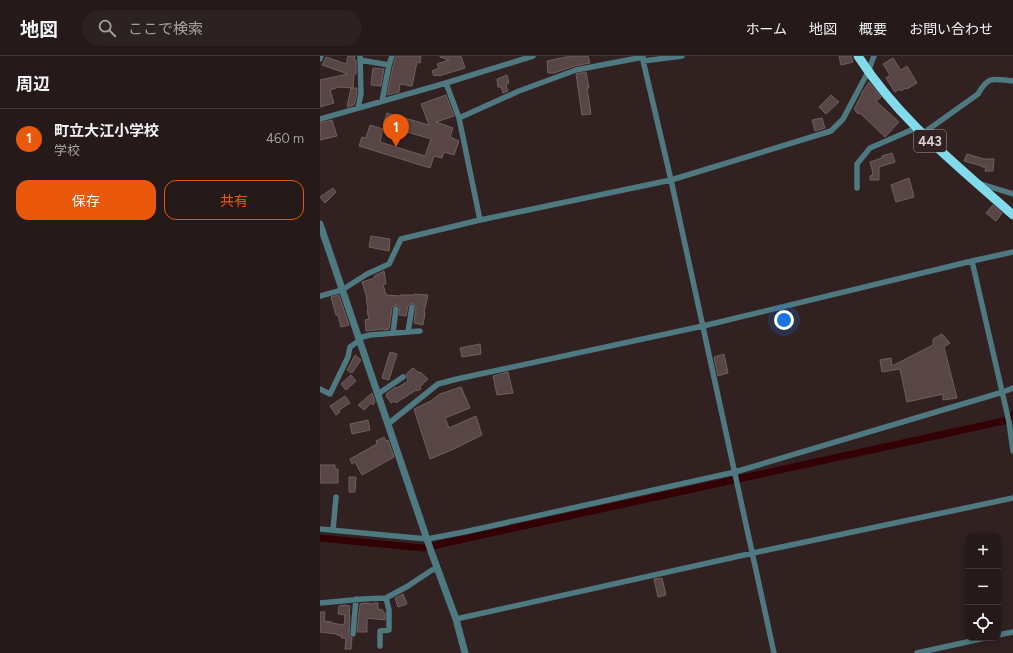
<!DOCTYPE html>
<html lang="ja">
<head>
<meta charset="utf-8">
<style>
  :root { --surface:#251919; --page:#2d2222; --text:#f1f3f6; --muted:#a3a0a2; --line:#423838; --accent:#ea580c }
  body { margin:0; font-family:Figtree,"Noto Sans JP",sans-serif; background:var(--page); color:var(--text) }
  .controls { position:absolute; right:12px; bottom:12px; display:grid; overflow:hidden; border-radius:8px; box-shadow:0 2px 6px #0003 }
  .controls button { width:36px; height:36px; display:grid; place-items:center; padding:0; border:0; border-bottom:1px solid var(--line); background:var(--surface); color:var(--text); font:20px sans-serif }
  .you { position:absolute; left:464px; top:264px; width:14px; height:14px; margin:-10px; border:3px solid #fff; border-radius:50%; background:#1a73e8; box-shadow:0 0 0 6px #1a73e833 }
  .badge { display:grid; place-items:center; width:26px; height:26px; border-radius:50%; background:var(--accent); color:#fff; font-size:13px; font-weight:700 }
  .pin { position:absolute; translate:-50% -33px; filter:drop-shadow(0 1px 2px #0008) }
  .pin::after { content:''; position:absolute; top:21px; width:14px; height:12px; background:inherit; clip-path:polygon(0 0,100% 0,50% 100%) }
  .list { margin:0; padding:0; list-style:none }
  h2 { display:flex; justify-content:space-between; align-items:center; height:52px; margin:0; padding:0 16px; font-size:17px }
  h2 small { font-size:13px; font-weight:400; color:var(--muted) }
  .list li { display:grid; grid-template-columns:26px 1fr auto; gap:12px; align-items:center; box-sizing:border-box; height:60px; padding:0 16px; border-top:1px solid var(--line) }
  .list b { display:block; font-size:15px; white-space:nowrap }
  .list p { margin:0; font-size:13px; white-space:nowrap; color:var(--muted) }
  .list em { font-size:13px; font-style:normal; color:var(--muted) }
  .actions { display:flex; gap:8px; padding:12px 16px }
  .actions a { flex:1; padding:9px 0; border:1px solid var(--accent); border-radius:12px; text-align:center; font-size:14px; color:var(--accent) }
  .actions .main { background:var(--accent); color:#fff }
  .icon { flex:none; width:22px; height:22px; fill:none; stroke:currentColor; stroke-width:2; stroke-linecap:round; stroke-linejoin:round }
  .map { position:relative; flex:none; width:693px; height:597px; overflow:hidden }
  header { display:flex; align-items:center; gap:24px; box-sizing:border-box; height:56px; padding:0 20px; background:var(--surface); border-bottom:1px solid var(--line) }
  header strong { font-size:19px }
  nav { display:flex; gap:22px; margin-inline-start:auto; font-size:14px }
  .search { width:280px; height:36px; background:var(--page); display:flex; align-items:center; gap:10px; box-sizing:border-box; padding:0 14px; border-radius:22px; color:var(--muted); font-size:15px }
  main { display:flex }
  aside { flex:1; background:var(--surface) }
  .map>svg:first-child { display:block }
  .lines { fill:none; stroke-linecap:round; stroke-linejoin:round }
  .canal { stroke:#330005; stroke-width:7 }
  .building { fill:#584646; stroke:#715f5e }
  .minor { stroke:#4e7980; stroke-width:5.5 }
  .tertiary { stroke:#4e7980; stroke-width:7 }
  .trunk { stroke:#82dbea; stroke-width:9 }
  .labels { text-anchor:middle; stroke-width:4; stroke-linejoin:round; paint-order:stroke }
  .shield { fill:#312121; stroke:#a99c9c; stroke-width:1 }
  .shield-label { font-size:13px; font-weight:bold; fill:#dcd1d1 }
</style>
</head>
<body>
<header>
<strong>地図</strong>
<div class="search"><svg class="icon" aria-label="search" viewBox="0 0 24 24"><circle cx="10" cy="10" r="6"/><path d="M15 15l6 6"/></svg>ここで検索</div>
<nav><a>ホーム</a><a>地図</a><a>概要</a><a>お問い合わせ</a></nav>
</header>
<main>
<aside>
<h2>周辺<small></small></h2>
<ul class="list">
<li><span class="badge">1</span><div><b>町立大江小学校</b><p>学校</p></div><em>460 m</em></li>
</ul>
<div class="actions"><a class="main">保存</a><a>共有</a></div>
</aside>
<div class="map">
<svg width="693" height="597" viewBox="0 0 693 597">
  <rect width="100%" height="100%" fill="#312121"/>
  <g class="lines">
    <!-- canal -->
    <path class="canal" d="M0 482 103 492 688 364 693 359"/>
  </g>
  <!-- building -->
  <path class="building" d="M28 0H35L34 4H36V18H34L33 32 19 31 10 34 14 47 0 51V24L28 18 2 9 6 1 26 8Z
    M76 0H101L100 7 97 6 92 30 80 28 79 36 67 39 73 10Z
    M120 0H141L145 12 119 20 118 19 114 20 112 15 119 12 117 8 129 4 120 1Z
    M251 0H268L270 7 255 10 234 17H228L227 5Z
    M519 0H531L533 6 521 9Z
    M573 2 580 13 581 14 587 10 597 27 587 33 586 32 581 35 580 33 575 36 566 22 570 19 563 8Z
    M53 12 64 13 61 30 51 29Z
    M266 16 269 32H267L271 58 262 59 256 18Z
    M187 19 189 27 186 29 188 35 183 37 181 31H178L177 23Z
    M549 26 561 41 556 45 579 66 565 81 540 57 538 58 534 53 542 38H541Z
    M31 32H37V38L34 49 27 51Z
    M126 39 134 60 116 66 133 72 130 81 139 85 134 99 124 96 122 102 114 100 110 112 39 90 42 81 46 82 50 69 63 73 60 86 105 100 111 83 63 69 67 57 109 69 101 48Z
    M511 39 519 46 506 58 499 51Z
    M502 62 505 72 495 75 492 64Z
    M12 64 17 80 0 84V67Z
    M572 97 575 106 559 111V124H550V120L553 119 552 113 550 106 562 102V100Z
    M647 98 664 103H674L673 115H665L666 111H662V110L644 105Z
    M589 122 594 141 576 146 571 129Z
    M13 132 16 136 5 147 0 141Z
    M673 149 682 157 676 165 666 157Z
    M51 180 70 183 69 195 49 191Z
    M64 215 66 228H63L66 239 80 240V239H93L94 238 108 239 104 256 105 257 103 269 94 267 96 250 94 248 91 247 88 250 86 260 79 259 80 251 77 249 73 250 72 252 69 273 64 274V273L46 275 45 264 49 263 47 254 48 253 46 242H47L42 226 55 222 54 220Z
    M19 239 29 269 21 271 18 259H16L11 241Z
    M622 278 630 287 624 291 637 342 623 344V338L587 346 580 313 562 316 560 304 571 302 572 310 613 289V283Z
    M160 288 161 298 142 301 140 292Z
    M70 296 77 298 69 324 62 322Z
    M404 298 408 317 398 320 394 301Z
    M35 299 41 304 32 317 27 314Z
    M93 312 99 317 100 316 108 323 100 331 101 333 97 335 96 334 76 347 74 345 71 347 66 340 67 339 66 338 76 331 77 332 88 325 86 318Z
    M188 316 193 337 177 339 173 320Z
    M31 319 36 325 26 334 21 328Z
    M141 331 150 352 125 362 129 372 156 360 162 379 134 393 110 403 94 353 111 345 120 338Z
    M52 337 55 346 53 349 51 347 44 354 38 349Z
    M25 340 30 347 19 354 20 356 16 359 10 350Z
    M48 364 50 374 32 378 30 368Z
    M64 381 66 385 68 384 74 401 42 419 35 406 32 408 30 403 57 388 56 385Z
    M0 409H15V413H18V427H0Z
    M29 421H36L35 436H29Z
    M342 522 346 539 338 541 334 523Z
    M83 538 87 548 78 551 75 542Z
    M45 547 53 548 54 547H58V553L63 554V556L65 557V564L47 562V576H37L40 548Z
    M24 549 30 550 29 559H30L29 578V580L32 582 31 593H25L26 582H21L22 580 17 579V578L0 576V556H5L4 565 12 566V567L24 569 25 559H26L18 558 19 550Z"/>
  <g class="lines">
    <!-- minor -->
    <path class="minor" d="M322 0 351 124 454 597
      M0 3 1 0
      M40 4 69 9
      M323 5 362 0
      M126 27 139 62 160 164
      M62 45 69 9 72 0
      M38 52 41 38 40 0
      M139 62 199 35 256 14 323 1
      M0 63 126 27 213 0
      M602 78 658 38C669 19 673 23 693 25
      M661 128 693 138
      M537 132V108L550 92 596 72
      M652 205 684 344 689 366 693 395
      M0 240 22 234 47 218 69 208 81 183 160 164 351 124 511 75 523 63 548 16 554 0
      M88 276 92 251
      M73 277 76 253
      M39 282 50 279 100 275
      M0 333 10 338 28 301 30 291 40 284
      M58 338 83 321
      M68 368 118 328 137 323 383 270 652 205 693 196
      M0 473 107 483 144 476 415 416 683 336 693 332
      M13 474 16 441
      M0 547 43 543 66 542 88 530 112 514 117 513
      M136 563 433 497 693 442
      M33 578 36 543
      M678 579 693 576
      M60 590V575L69 574V554L66 542
      M597 597 665 582"/>
    <!-- tertiary -->
    <path class="tertiary" d="M0 168 112 498 136 563 145 597"/>
    <!-- trunk -->
    <path class="trunk" d="M538 0C579 64 637 109 693 159"/>
  </g>
  <g class="labels">
    <!-- shield labels -->
    <rect class="shield" x="594" y="74" width="32" height="22" rx="3"/>
    <g class="shield-label">
      <text x="610" y="90">443</text>
    </g>
  </g>
</svg>
<div class="controls">
<button>+</button>
<button>−</button>
<button><svg class="icon" aria-label="locate" viewBox="0 0 24 24"><circle cx="12" cy="12" r="6"/><path d="M12 2v4M12 18v4M2 12h4M18 12h4"/></svg></button>
</div>
<div class="you"></div>
<div class="pin badge" style="left:76px;top:91px">1</div>
</div>
</main>
</body>
</html>
